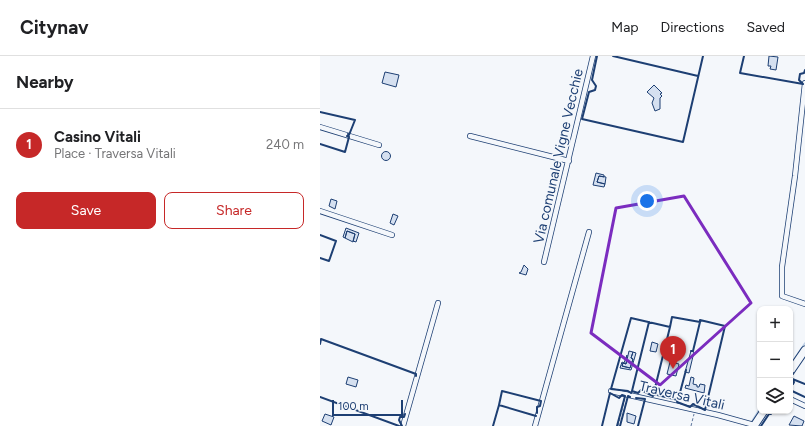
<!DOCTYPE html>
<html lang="en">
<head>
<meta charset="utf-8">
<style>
  :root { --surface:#fff; --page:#f6f6f6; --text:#202124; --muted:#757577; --line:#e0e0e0; --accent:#c62828 }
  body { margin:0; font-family:Figtree,sans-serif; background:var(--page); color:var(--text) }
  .controls { position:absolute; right:12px; bottom:12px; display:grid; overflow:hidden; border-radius:8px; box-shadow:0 1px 3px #0004 }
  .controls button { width:36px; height:36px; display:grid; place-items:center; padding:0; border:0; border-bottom:1px solid var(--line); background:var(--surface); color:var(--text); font:20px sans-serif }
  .scale { position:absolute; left:12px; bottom:10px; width:71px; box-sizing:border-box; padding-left:4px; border:2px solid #1d3f73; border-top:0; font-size:11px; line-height:14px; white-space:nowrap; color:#1d3f73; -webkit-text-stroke:3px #f4f7fb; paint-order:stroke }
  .you { position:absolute; left:327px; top:145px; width:14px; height:14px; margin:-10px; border:3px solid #fff; border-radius:50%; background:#1a73e8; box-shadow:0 0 0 6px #1a73e833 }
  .badge { display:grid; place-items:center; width:26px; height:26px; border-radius:50%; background:var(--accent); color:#fff; font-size:13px; font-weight:700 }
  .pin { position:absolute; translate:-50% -33px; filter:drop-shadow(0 1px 2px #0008) }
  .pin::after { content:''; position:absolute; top:21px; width:14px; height:12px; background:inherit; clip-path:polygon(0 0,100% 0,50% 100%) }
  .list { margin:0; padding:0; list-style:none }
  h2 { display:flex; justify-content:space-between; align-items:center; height:52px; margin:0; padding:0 16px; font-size:17px }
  h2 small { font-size:13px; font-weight:400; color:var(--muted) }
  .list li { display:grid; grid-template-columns:26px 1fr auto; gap:12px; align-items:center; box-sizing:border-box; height:72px; padding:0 16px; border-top:1px solid var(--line) }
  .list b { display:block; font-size:15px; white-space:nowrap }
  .list p { margin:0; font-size:13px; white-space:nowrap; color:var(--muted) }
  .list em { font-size:13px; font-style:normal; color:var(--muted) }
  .actions { display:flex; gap:8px; padding:12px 16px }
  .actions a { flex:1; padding:9px 0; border:1px solid var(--accent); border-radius:8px; text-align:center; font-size:14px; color:var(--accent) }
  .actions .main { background:var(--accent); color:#fff }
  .icon { flex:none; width:22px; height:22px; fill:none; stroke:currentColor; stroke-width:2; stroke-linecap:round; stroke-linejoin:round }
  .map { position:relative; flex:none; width:485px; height:370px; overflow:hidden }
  header { display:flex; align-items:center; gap:24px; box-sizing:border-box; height:56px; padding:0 20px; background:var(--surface); border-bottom:1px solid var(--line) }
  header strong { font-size:19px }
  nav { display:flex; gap:22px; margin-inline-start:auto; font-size:14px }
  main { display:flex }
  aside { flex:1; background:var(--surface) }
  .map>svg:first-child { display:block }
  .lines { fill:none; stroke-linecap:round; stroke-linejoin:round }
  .stream { stroke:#bed0e5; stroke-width:1.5 }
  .building { fill:#d5e0f0; stroke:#1d3f73 }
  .minor-casing { stroke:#1d3f73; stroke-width:6 }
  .primary-casing { stroke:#1d3f73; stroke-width:9 }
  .path { stroke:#5e769c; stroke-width:1; stroke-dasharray:3 2; stroke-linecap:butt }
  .minor { stroke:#f4f7fb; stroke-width:4.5 }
  .primary { stroke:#f4f7fb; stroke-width:7 }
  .wall { stroke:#1d3f73; stroke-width:2 }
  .marked { fill:none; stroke:#7b2cbf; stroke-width:3; stroke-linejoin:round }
  .labels { text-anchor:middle; stroke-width:3; stroke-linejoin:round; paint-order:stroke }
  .street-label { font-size:14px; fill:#1d3f73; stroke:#f4f7fb }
</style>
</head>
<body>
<header>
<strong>Citynav</strong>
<nav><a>Map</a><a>Directions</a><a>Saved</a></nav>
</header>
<main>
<aside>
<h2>Nearby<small></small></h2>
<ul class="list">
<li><span class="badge">1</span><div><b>Casino Vitali</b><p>Place · Traversa Vitali</p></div><em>240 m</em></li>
</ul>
<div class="actions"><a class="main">Save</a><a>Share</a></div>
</aside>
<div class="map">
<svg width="485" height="370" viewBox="0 0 485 370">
  <rect width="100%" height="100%" fill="#f4f7fb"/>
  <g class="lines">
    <!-- stream -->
    <path class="stream" d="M470 309 485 287
      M429 370 440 352"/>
  </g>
  <!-- building -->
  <path class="building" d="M449 0 458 1 456 14 450 13 451 10H448Z
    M65 16 79 19 76 31 62 27Z
    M334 29 342 37 340 38 342 40 340 42V53L335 55 332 47 334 42 327 36Z
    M61.5 100a4.5 4.5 0 1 1 9 0a4.5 4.5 0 1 1-9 0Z
    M276 117 284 119V121L279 120 277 126 285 128 284 131 273 129Z
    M279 120 286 121 285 128 277 126Z
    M11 143 17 145 15 153 9 150Z
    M73 158 78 160 74 169 70 167Z
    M26 172 39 177 36 186 33 185 35 178 27 175 25 182 23 181Z
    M27 175 35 178 33 186 25 182Z
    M204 209 208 213 206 219 199 217 201 216Z
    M332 286 338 288 336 296 330 295Z
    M309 295 313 296 311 302 313 303 310 312 302 310 303 307 306 308Z
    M371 295 374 296 369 317 365 316Z
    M313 296 316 297 311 314 300 312 302 306 304 307 307 299 306 308 303 307 302 310 310 312 313 303 311 302Z
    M350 306 359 308 356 320 347 318Z
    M28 321 38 324 36 331 26 328Z
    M371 321 374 322 373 328 377 329V331H379L380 328 385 329 384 337 365 332 366 329 369 330Z
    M307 357 316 360 314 368 307 366Z
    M5 358 14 361 11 369 2 365Z
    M474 360 484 365 482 370 469 369Z"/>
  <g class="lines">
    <!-- minor casing -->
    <g class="minor-casing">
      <path id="minor" d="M485 27 475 120 462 211V240L485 248
        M0 71 59 89
        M150 80 249 105
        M0 155 72 179
        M224 206 273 0
        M291 335 398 359 434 369
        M470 343 485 350
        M83 370 118 247
        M215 370 269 176"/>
    </g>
    <!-- primary casing -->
    <g class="primary-casing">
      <path id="primary" d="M470 316 485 294
        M434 370 444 355"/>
    </g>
    <!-- path -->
    <path class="path" d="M298 370 305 342
      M371 370 374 358"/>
    <!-- minor -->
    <use href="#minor" class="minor"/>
    <!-- primary -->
    <use href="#primary" class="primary"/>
    <!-- wall -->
    <path class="wall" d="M277 0 272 24 276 30 275 34 269 36 262 63 363 86 383 0
      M293 0 378 20
      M424 0 420 17 483 28 479 24 480 18 484 17 485 14
      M0 56 35 64 29 79 28 78
      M0 88 25 96 29 81 27 80
      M0 179 16 185 9 205 0 202
      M311 262 350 271 333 340 321 334 318 337 312 335 311 337 308 335 291 333Z
      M350 271 352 261 380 266 373 295H371
      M0 288 1 283 96 318V320
      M473 317 470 322 485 328
      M470 323 474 326 473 328H470
      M470 334 485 341
      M312 335 329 266
      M333 338 358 344 366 314
      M0 341 79 370
      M316 342 325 343 318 370
      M358 344 357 346 370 351 373 348 385 354 405 270 380 264V266
      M179 349 182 335 221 345 220 350 217 351V357
      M82 370 79 364 80 361H84L85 358
      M173 370 179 349 216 360
      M282 370 290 337 299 342 302 339 305 340 297 370
      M300 370 308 340 310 341
      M441 370 449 358H451L452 355"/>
  </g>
  <!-- marked area -->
  <path class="marked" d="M364 140 431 247 340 329 271 277 296 152Z"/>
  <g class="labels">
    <!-- street labels -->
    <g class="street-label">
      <text transform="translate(238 100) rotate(-77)" y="5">Via comunale Vigne Vecchie</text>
      <text transform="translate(362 339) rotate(13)" y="5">Traversa Vitali</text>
    </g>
  </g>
</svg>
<div class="controls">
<button>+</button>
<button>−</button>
<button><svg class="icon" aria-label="layers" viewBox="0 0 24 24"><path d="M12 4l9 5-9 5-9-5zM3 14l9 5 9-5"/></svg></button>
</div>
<div class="scale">100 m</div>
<div class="you"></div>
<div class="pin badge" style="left:353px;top:313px">1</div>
</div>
</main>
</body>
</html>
